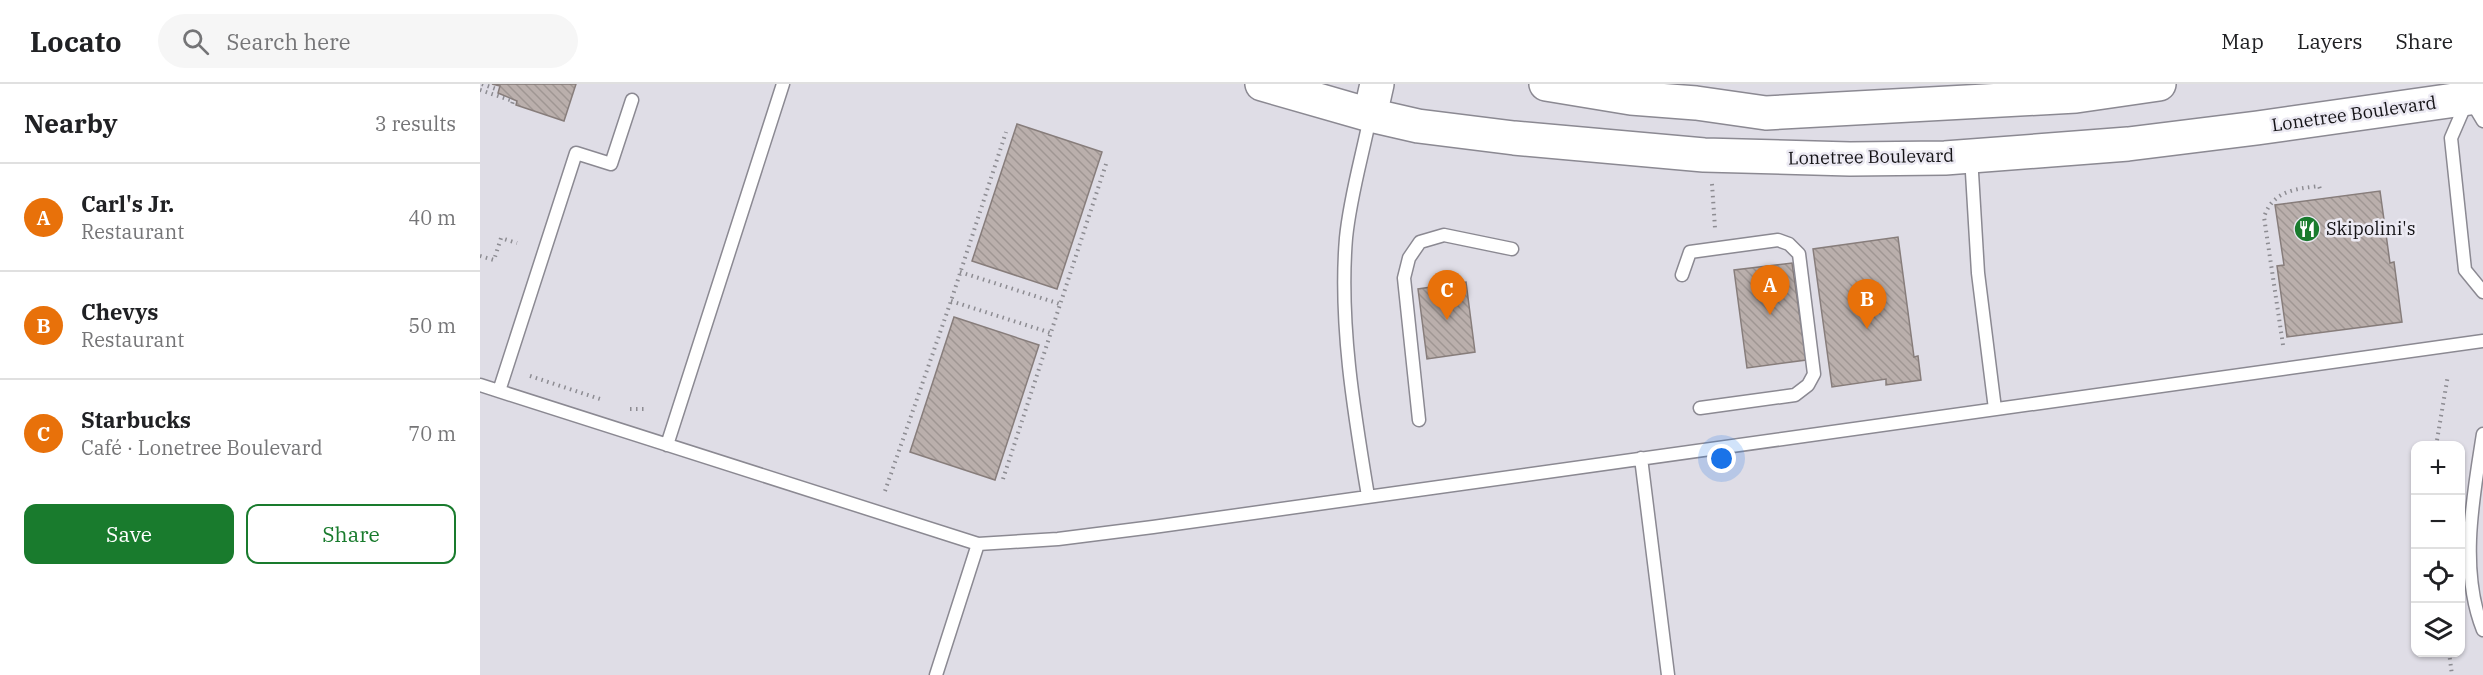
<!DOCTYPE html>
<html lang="en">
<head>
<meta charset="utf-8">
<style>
  :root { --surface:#fff; --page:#f6f6f6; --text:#202124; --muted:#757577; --line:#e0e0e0; --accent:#197b2d }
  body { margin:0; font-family:"IBM Plex Serif",serif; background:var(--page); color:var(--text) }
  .controls { position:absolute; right:18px; bottom:18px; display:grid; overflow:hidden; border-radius:12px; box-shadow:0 2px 4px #0004 }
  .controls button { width:54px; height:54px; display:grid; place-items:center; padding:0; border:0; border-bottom:2px solid var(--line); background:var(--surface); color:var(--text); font:30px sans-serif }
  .you { position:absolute; left:1242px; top:375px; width:21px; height:21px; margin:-15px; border:4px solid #fff; border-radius:50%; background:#1a73e8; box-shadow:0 0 0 9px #1a73e833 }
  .badge { display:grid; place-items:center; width:39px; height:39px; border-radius:50%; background:var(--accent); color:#fff; font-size:20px; font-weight:700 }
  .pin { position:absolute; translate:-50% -50px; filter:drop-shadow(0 2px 3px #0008) }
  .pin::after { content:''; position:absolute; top:32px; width:21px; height:18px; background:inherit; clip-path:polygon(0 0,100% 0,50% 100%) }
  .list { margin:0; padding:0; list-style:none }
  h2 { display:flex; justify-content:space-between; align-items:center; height:78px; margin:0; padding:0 24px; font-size:26px }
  h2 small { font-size:20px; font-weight:400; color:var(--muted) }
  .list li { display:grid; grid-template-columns:39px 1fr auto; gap:18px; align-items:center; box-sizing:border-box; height:108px; padding:0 24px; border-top:2px solid var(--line) }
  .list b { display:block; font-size:22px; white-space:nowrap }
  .list p { margin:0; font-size:20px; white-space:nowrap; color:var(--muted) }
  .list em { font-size:20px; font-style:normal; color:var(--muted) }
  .actions { display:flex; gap:12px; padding:18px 24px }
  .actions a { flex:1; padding:14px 0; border:2px solid var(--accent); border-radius:12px; text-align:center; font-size:21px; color:var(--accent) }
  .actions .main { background:var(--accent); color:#fff }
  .icon { flex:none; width:33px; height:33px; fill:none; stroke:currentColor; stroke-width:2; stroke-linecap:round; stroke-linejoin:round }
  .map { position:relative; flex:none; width:2003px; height:591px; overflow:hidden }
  header { display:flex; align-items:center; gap:36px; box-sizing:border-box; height:84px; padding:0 30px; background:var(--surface); border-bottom:2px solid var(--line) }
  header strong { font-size:28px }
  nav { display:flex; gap:33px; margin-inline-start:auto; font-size:21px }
  .search { width:420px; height:54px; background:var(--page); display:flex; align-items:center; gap:15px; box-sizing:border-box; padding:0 21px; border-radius:33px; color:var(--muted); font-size:22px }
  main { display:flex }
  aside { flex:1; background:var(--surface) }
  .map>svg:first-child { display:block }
  .building { fill:url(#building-back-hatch); stroke:#877d7b; stroke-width:1.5 }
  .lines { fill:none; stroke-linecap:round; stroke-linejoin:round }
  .service-casing { stroke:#8b8992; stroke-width:15 }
  .secondary-casing { stroke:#8b8992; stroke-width:36 }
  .path { stroke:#8d8c92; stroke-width:4; stroke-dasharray:1.5 4.5; stroke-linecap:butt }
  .service { stroke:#fff; stroke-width:12 }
  .secondary { stroke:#fff; stroke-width:33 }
  .labels { text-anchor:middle; stroke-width:5; stroke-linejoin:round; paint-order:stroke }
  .street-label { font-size:18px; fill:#141316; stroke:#eceaf3 }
  .poi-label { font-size:18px; fill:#141316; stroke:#eceaf3; text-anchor:start }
</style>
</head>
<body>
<header>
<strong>Locato</strong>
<div class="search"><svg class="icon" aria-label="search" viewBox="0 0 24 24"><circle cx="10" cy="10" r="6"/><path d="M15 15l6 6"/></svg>Search here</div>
<nav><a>Map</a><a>Layers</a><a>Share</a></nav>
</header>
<main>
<aside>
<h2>Nearby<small>3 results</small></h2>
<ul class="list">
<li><span class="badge" style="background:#e8710a">A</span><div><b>Carl's Jr.</b><p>Restaurant</p></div><em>40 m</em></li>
<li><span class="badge" style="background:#e8710a">B</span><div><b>Chevys</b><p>Restaurant</p></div><em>50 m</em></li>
<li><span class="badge" style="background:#e8710a">C</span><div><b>Starbucks</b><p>Café · Lonetree Boulevard</p></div><em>70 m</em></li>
</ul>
<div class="actions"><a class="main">Save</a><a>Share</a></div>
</aside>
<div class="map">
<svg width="2003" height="591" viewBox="0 0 2003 591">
  <defs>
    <pattern id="building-back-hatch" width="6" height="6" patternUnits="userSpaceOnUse" patternTransform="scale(1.5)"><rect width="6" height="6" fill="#baafac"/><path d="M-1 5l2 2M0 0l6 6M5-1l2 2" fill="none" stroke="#9f9693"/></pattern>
  </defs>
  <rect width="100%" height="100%" fill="#dfdde6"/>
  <!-- building -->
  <path class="building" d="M12 0H96L84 37 36 21 37 17 18 9 20 2Z
    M537 40 622 68 577 205 492 177Z
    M1900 107 1910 179 1914 178 1922 238 1807 253 1797 182 1804 181 1795 121Z
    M1418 153 1434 273 1438 272 1441 296 1406 301V295L1352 303 1333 165Z
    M1312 179 1326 276 1267 284 1254 186Z
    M986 198 995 268 947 275 938 205Z
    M474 233 559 261 515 396 430 368Z"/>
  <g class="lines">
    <!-- service casing -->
    <g class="service-casing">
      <path id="service" d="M1987 17 1971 54 1985 186 2003 208
        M1991 17 2003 37
        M1491 72 1498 189 1515 325
        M1202 191 1210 168 1298 156 1309 160 1319 170 1334 290 1328 301 1315 311 1220 324
        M0 301 498 460 578 455 673 443 2003 257
        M19 307 96 69 131 80 152 16
        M939 336 924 194 929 174 940 158 964 151 1032 165
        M2003 350C1993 413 1979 486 2003 546
        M187 361 303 0
        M1161 374 1188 591
        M888 412C874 328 859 239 866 154 870 113 882 73 890 33
        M456 591 498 460"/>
    </g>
    <!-- secondary casing -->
    <g class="secondary-casing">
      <path id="secondary" d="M782 0 890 31 938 42 1034 54 1224 71 1370 75 1465 74 1648 60 1777 44 2003 12
        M1066 0 1151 14 1216 19 1286 29 1596 12 1679 0
        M890 31 897 0"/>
    </g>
    <!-- path -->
    <path class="path" d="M2 0 19 6
      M0 6 33 17 31 24
      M1232 100 1235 144
      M0 172 14 176 21 154 37 159
      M480 188 580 220
      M471 217 571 249
      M1803 261 1784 133C1793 107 1814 105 1839 102L1841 108
      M50 292 120 315
      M150 325H168
      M1956 362 1968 291
      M523 395 626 80
      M405 407 471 217 526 48
      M1969 568 1972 591"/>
    <!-- service -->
    <use href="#service" class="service"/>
    <!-- secondary -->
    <use href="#secondary" class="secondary"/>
  </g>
  <!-- icons -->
  <defs>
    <g id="restaurant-disc" transform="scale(1.35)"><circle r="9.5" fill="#197b2d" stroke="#eceaf3"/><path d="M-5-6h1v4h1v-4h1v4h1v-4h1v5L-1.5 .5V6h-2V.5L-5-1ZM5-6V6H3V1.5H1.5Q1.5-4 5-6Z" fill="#fff"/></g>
  </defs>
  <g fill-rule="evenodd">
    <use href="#restaurant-disc" x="1827" y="145"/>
  </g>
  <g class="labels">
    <!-- street labels -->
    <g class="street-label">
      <text transform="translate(1874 30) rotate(-8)" y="6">Lonetree Boulevard</text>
      <text transform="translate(1391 73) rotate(-1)" y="6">Lonetree Boulevard</text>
    </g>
    <!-- poi labels -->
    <g class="poi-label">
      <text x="1846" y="151">Skipolini's</text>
    </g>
  </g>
</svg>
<div class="controls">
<button>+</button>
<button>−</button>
<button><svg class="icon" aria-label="locate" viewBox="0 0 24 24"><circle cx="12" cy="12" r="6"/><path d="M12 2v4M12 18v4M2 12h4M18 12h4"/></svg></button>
<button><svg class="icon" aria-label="layers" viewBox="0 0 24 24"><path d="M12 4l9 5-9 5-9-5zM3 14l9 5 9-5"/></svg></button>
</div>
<div class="you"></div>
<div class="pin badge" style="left:1290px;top:231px;background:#e8710a">A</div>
<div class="pin badge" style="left:1387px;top:245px;background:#e8710a">B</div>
<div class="pin badge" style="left:967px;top:236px;background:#e8710a">C</div>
</div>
</main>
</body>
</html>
